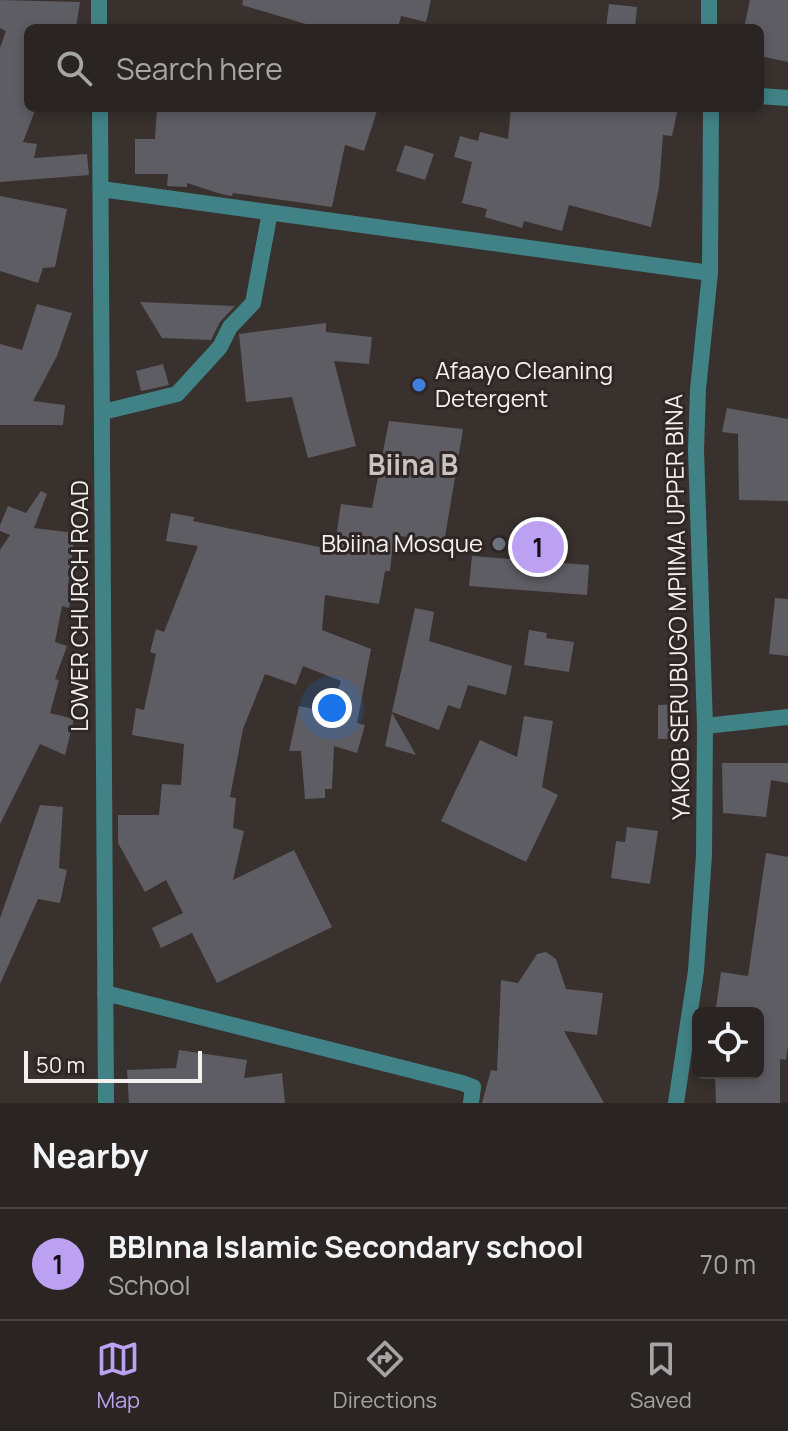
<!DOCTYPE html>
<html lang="en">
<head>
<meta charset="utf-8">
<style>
  :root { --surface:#2a2522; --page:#36312f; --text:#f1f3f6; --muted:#a5a5a5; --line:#464240; --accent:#bca0f2 }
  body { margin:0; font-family:Manrope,sans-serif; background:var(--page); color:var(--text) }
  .controls { position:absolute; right:24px; bottom:24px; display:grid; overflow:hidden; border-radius:12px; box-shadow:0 4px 12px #0003 }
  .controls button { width:72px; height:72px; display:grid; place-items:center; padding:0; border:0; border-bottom:2px solid var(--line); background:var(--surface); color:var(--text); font:40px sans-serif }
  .scale { position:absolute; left:24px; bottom:20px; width:178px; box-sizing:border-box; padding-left:8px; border:4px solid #f4f0ee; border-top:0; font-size:22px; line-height:28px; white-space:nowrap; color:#f4f0ee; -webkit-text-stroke:6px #2e2725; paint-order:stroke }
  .you { position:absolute; left:332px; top:708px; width:28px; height:28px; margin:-20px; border:6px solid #fff; border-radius:50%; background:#1a73e8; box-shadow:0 0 0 12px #1a73e833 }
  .badge { display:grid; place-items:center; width:52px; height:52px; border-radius:50%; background:var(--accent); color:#111; font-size:26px; font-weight:700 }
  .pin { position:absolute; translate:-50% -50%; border:4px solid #fff; box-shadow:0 2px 8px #0006 }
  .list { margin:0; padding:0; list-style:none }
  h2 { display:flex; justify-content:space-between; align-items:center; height:104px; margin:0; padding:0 32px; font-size:34px }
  h2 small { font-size:26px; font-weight:400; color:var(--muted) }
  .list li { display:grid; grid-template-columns:52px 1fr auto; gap:24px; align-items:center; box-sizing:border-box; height:112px; padding:0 32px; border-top:2px solid var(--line) }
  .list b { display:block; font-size:30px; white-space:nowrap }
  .list p { margin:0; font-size:26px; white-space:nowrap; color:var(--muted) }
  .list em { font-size:26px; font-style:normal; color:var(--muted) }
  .icon { flex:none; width:44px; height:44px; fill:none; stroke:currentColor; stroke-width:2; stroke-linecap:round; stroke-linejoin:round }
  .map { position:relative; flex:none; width:788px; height:1103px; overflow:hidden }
  .search { position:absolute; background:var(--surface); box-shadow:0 4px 12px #0003; left:24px; right:24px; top:24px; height:88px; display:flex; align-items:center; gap:20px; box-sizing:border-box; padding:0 28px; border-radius:12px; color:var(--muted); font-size:30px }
  .sheet { height:216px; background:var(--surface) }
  nav { display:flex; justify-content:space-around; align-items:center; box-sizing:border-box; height:112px; border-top:2px solid var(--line); background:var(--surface); font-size:22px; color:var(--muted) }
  nav a { display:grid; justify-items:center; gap:4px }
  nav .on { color:var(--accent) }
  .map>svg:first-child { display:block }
  .building { fill:#5e5d64 }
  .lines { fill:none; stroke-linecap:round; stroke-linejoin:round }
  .minor { stroke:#418287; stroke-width:16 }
  .shop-dot { fill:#3f7fe0; stroke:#2e2725; stroke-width:3 }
  .worship-dot { fill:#6b7280; stroke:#2e2725; stroke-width:3 }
  .labels { text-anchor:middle; stroke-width:6; stroke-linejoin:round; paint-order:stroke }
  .poi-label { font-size:24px; fill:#f4f0ee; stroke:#2e2725; text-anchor:start }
  .street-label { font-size:24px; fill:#f4f0ee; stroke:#2e2725 }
  .quarter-label { font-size:28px; font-weight:bold; fill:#ccc3c0; stroke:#2e2725 }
</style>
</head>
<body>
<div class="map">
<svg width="788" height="1103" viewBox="0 0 788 1103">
  <rect width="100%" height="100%" fill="#38312e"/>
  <!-- building -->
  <path class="building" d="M0 0 80 2 76 28H28V108H36L23 142 37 144 34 158 87 154 89 175 0 182V48L6 31 0 28Z
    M243 0H431L426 22 401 16 398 28H319L242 5Z
    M750 0H788V62L760 56V28H744Z
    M609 4 637 7 635 28H606Z
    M157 108H378L364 151 345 145 332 207 233 193 232 196 221 194 187 183V187L167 186 168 174H135V139H155Z
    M511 108H678L672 136 663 135 659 187 651 227 569 205 562 231 524 221 522 228 485 217 487 209 462 203 472 162 454 157 460 136 478 141 480 132 508 139Z
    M405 145 434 154 425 180 396 171Z
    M0 196 67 209 55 267 43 268 38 283 0 271Z
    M140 302 235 306 220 322 211 340 162 338Z
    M37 304 72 313 57 356 33 401 65 405 63 425H0V344L22 350Z
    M326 323V332L372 337 369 364 334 361 356 446 308 458 292 397 246 402 239 334Z
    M163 364 169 385 141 391 136 371Z
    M727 408 788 419V501L739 500 738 434 722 432Z
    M389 421 463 429 444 543 400 536 399 543H393L390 571H385L379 604 325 595 322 630 371 649 357 723 365 725 357 753 334 746 332 789H325V798L305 799 301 751H289L299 706 329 712 341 681 303 666 296 685 265 674 243 729 230 797 236 798 233 828 244 831 233 880 294 850 332 927 217 983 192 933 161 948 152 928 183 913 166 880 145 892 118 843V815H159L162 784 181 785 184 744 132 735 136 708 144 710 156 654 150 652 156 629 164 632 198 546 166 541 171 513 194 517 193 521 334 550 341 504 372 508Z
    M41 491 47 494 34 528 75 533 68 586 73 588 69 608 62 606 55 642 67 646 55 679 59 680 50 713 74 719 65 755 40 744 0 824V550L10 535 0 531V525L8 506 26 513Z
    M472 556 589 565 587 595 469 586Z
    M775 598 788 599V656L769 654Z
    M415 608 434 612 429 641 512 666 506 695 468 685 460 709 448 705 439 730 392 712Z
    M529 630 547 633 546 638 574 642 569 672 524 665Z
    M678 704V739H658V705Z
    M392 713 416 755 385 746Z
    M524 716 553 721 542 787 558 795 526 862 441 821 480 740 517 757Z
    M722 763H788V783L771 780 766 817 723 813Z
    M40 805 63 807 59 868 67 870 60 903 38 899 0 984V918Z
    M627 827 658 831 650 884 611 878 616 841 625 842Z
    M766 853 788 857V1046L786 1060 780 1059V1103H716L715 1073H758V1013L716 1008 721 972 748 976Z
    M546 952 556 959 566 989 603 993 597 1035 564 1031 604 1103H482L491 1070 497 1071 501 980 518 983 537 954Z
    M179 1050 247 1060 244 1078 282 1073 285 1103H129L127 1070 176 1068Z"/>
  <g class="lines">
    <!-- minor -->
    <path class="minor" d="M99 0V28
      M709 28V0
      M760 96 788 98
      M100 108 106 1103
      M101 189 710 273
      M103 412 177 394 220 347 230 327 253 303 270 212
      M705 726 788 717
      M105 993 462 1083 473 1087 471 1103
      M676 1103 696 971 704 855 705 726 696 450 698 389 710 273 711 108"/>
  </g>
  <!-- markers -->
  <circle class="shop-dot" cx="419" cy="385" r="8"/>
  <circle class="worship-dot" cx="499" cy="544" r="8"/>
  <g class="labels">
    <!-- poi labels -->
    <g class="poi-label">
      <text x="435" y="379">Afaayo Cleaning<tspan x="435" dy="28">Detergent</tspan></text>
      <text x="483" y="552" text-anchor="end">Bbiina Mosque</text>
    </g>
    <!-- street labels -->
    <g class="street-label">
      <text transform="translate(80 606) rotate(-90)" y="8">LOWER CHURCH ROAD</text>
      <text transform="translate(678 607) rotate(-91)" y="8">YAKOB SERUBUGO MPIIMA UPPER BINA</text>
    </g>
    <!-- quarter labels -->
    <g class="quarter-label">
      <text x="413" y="475">Biina B</text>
    </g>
  </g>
</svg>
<div class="controls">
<button><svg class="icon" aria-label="locate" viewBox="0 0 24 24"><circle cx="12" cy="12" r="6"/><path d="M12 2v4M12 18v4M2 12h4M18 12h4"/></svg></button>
</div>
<div class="scale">50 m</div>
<div class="you"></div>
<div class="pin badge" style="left:538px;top:547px">1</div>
<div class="search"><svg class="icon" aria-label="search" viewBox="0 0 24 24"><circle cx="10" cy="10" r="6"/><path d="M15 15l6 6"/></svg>Search here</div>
</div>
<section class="sheet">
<h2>Nearby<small></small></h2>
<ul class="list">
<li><span class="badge">1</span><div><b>BBInna Islamic Secondary school</b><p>School</p></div><em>70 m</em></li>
</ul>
</section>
<nav>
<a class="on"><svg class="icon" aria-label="map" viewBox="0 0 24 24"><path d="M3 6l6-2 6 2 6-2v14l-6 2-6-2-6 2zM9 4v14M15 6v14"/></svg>Map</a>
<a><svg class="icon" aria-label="directions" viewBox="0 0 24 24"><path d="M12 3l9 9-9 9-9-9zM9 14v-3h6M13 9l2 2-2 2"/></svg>Directions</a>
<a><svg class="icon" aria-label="saved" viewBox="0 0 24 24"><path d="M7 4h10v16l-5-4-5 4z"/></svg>Saved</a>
</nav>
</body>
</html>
